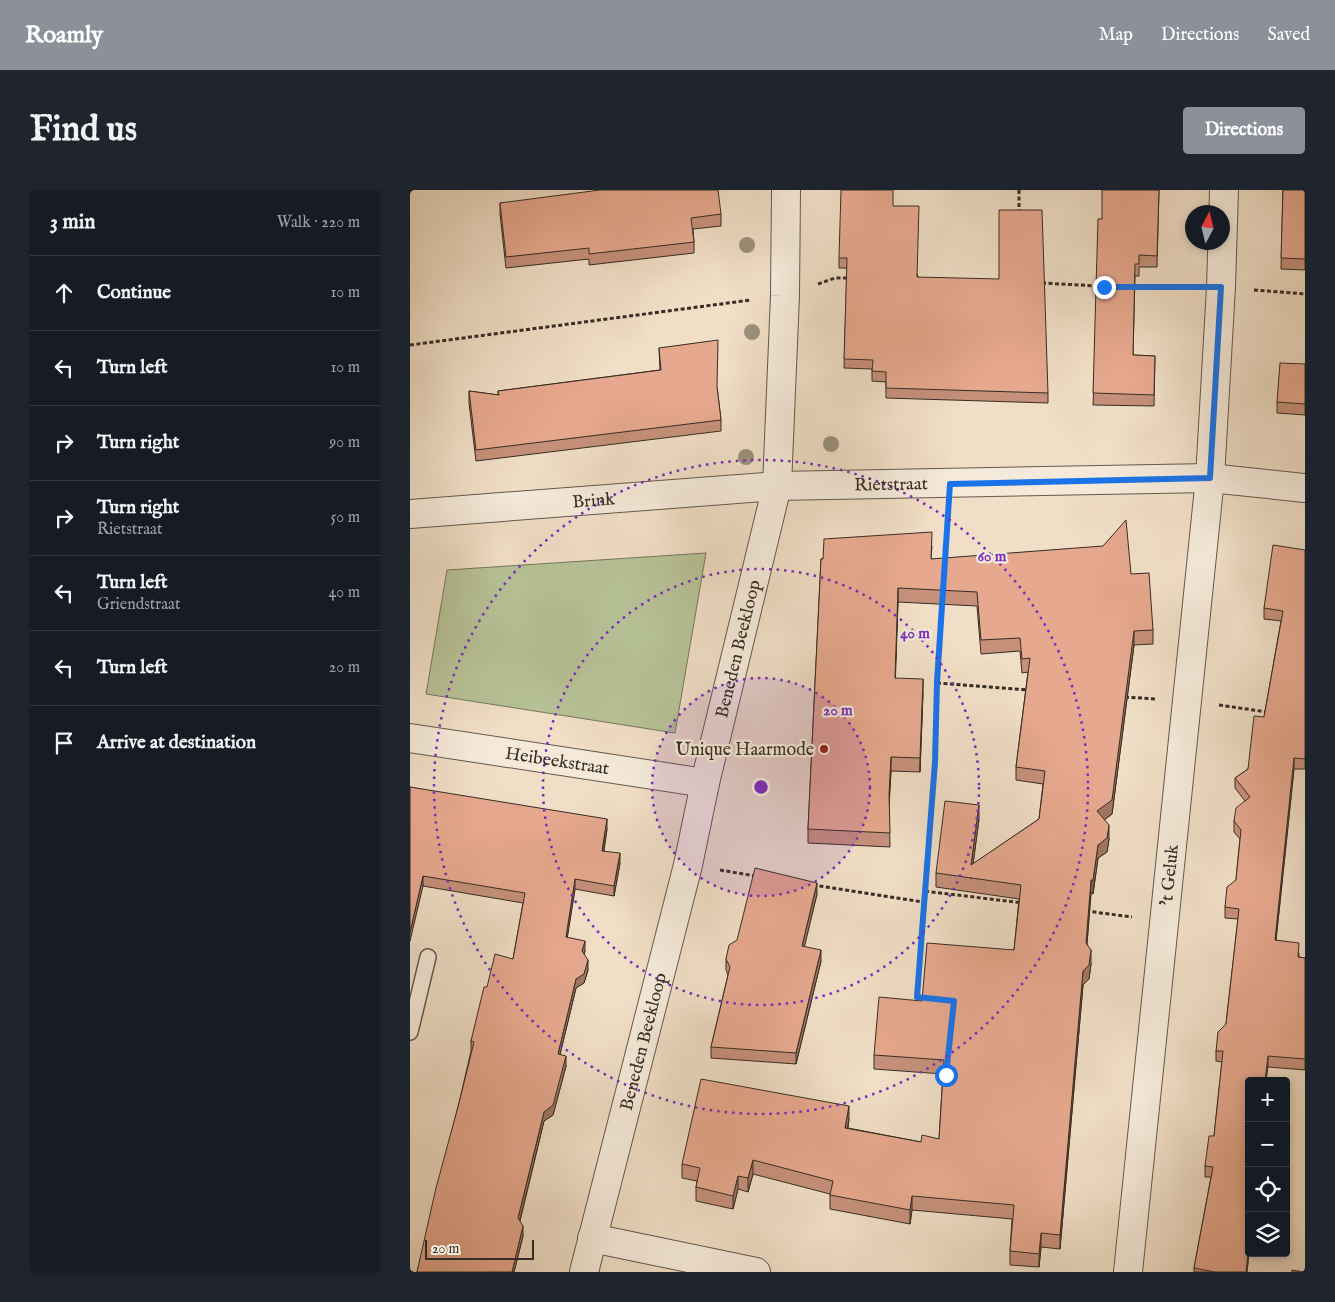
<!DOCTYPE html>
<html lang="en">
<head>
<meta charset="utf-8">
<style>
  :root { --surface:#171b24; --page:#20242c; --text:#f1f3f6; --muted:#9ea1a6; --line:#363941; --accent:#8c9099 }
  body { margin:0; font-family:"IM FELL English",serif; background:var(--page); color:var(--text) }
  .controls { position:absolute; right:15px; bottom:15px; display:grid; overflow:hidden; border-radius:5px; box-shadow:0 2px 8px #0003 }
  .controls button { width:45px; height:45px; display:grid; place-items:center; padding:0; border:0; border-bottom:1px solid var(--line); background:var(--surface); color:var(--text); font:25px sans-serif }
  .compass { position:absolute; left:775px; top:15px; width:45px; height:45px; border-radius:50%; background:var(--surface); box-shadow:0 2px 8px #0003; rotate:7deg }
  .scale { position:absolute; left:15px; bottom:12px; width:109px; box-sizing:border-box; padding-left:5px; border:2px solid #362d24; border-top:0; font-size:14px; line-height:18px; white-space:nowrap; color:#362d24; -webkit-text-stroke:4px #f5eada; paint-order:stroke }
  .stop { position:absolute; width:15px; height:15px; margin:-11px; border:4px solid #1a73e8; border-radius:50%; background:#fff }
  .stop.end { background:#1a73e8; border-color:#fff; box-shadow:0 1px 5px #0008 }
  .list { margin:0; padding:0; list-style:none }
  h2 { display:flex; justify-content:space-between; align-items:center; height:65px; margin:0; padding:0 20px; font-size:21px }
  h2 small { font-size:16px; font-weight:400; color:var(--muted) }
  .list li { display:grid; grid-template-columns:32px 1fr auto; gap:15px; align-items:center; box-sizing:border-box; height:75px; padding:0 20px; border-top:1px solid var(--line) }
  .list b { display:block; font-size:19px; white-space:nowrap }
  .list p { margin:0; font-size:16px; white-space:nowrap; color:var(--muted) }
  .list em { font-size:16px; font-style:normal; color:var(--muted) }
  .icon { flex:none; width:28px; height:28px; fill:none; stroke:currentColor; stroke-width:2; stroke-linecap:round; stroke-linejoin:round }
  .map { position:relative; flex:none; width:895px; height:1082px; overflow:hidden; border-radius:5px }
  header { display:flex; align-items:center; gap:30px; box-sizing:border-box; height:70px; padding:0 25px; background:var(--accent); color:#fff }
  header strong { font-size:24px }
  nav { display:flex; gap:28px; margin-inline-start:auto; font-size:18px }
  .intro { display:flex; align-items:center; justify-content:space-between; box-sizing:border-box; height:120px; padding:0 30px }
  h1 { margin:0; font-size:35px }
  .button { padding:12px 22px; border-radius:5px; background:var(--accent); color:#fff; font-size:18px; font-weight:700 }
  main { display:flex; gap:30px; padding:0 30px }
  aside { flex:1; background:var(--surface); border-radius:5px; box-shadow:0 2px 8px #0003 }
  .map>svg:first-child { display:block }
  .green { fill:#b7c297; stroke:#76785e }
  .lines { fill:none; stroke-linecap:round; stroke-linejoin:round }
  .service-casing { stroke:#64594c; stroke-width:18 }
  .minor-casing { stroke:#64594c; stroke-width:30 }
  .path { stroke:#362d24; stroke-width:3; stroke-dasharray:4 2.5; stroke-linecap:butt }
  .service { stroke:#f5eada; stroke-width:15 }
  .minor { stroke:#f5eada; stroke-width:28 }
  .tree { fill:#9b917d }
  .wall { fill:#c6907a; stroke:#362d24 }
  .shaded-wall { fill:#a17663; stroke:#362d24 }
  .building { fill:#e6a88e; stroke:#362d24 }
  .route { stroke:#1a73e8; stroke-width:6 }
  .ring { fill:none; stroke:#7b2cbf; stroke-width:2.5; stroke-dasharray:2.5 5 }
  .poi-dot { fill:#8f2418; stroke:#f5eada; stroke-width:2 }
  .labels { text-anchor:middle; stroke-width:4.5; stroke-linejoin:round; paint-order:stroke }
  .street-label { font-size:18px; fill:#362d24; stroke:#f5eada }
  .poi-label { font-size:18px; fill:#362d24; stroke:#f5eada; text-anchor:end }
  .centre { fill:#7b2cbf; stroke:#f5eada; stroke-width:2.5 }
  .ring-label { font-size:15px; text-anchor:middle; font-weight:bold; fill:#7b2cbf; stroke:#f5eada; stroke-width:4.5; stroke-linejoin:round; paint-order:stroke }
</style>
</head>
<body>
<header>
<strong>Roamly</strong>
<nav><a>Map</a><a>Directions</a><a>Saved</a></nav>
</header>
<div class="intro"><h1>Find us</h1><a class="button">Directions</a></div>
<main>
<aside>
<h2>3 min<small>Walk · 220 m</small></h2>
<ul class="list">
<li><svg class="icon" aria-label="ahead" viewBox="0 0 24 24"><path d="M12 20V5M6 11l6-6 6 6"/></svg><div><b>Continue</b></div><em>10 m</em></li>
<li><svg class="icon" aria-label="left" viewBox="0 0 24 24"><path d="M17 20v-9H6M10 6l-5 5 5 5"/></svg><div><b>Turn left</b></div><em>10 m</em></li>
<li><svg class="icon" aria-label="right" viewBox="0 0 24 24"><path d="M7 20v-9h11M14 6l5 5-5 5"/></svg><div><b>Turn right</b></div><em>90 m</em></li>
<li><svg class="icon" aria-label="right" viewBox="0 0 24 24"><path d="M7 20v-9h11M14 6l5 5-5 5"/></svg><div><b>Turn right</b><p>Rietstraat</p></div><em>50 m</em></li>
<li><svg class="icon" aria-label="left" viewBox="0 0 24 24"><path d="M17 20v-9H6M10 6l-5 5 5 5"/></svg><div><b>Turn left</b><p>Griendstraat</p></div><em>40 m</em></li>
<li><svg class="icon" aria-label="left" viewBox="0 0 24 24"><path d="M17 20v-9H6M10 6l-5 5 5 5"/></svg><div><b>Turn left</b></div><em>20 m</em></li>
<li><svg class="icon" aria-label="arrive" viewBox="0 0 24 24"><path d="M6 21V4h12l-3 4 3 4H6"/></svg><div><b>Arrive at destination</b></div></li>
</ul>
</aside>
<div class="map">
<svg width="895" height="1082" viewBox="0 0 895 1082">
  <rect width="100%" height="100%" fill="#f0dec6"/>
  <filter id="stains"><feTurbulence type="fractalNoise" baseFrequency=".004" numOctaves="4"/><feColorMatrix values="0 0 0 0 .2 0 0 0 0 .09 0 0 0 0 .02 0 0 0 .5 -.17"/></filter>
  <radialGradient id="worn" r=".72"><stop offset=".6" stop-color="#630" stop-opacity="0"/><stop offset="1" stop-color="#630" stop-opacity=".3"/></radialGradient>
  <!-- green -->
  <path class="green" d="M296 363 265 543 16 504 37 380Z"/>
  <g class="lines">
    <!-- service casing -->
    <g class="service-casing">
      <path id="service" d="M0 842 18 767"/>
    </g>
    <!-- minor casing -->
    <g class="minor-casing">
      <g id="minor">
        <path id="s1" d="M0 324 367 296 800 288 895 298"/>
        <path id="s2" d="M0 548 295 593"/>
        <path d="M182 1048 346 1082"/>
        <path id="s3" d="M174 1082 278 675 295 593 367 296 375 106 376 0"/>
        <path id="s4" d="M718 1082 800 288 811 97 814 0"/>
      </g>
    </g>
    <!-- path -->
    <path class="path" d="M609 0V24
      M632 93 688 96
      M408 94 425 88H441
      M722 97H778
      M844 100 895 104
      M0 155 341 110
      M535 370 538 324
      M527 493 619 500
      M715 507 746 509
      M809 515 857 522
      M310 680 345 686
      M403 695 513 712 514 701 613 713
      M514 701 525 572 527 493 532 411
      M513 712 507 807 515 808
      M676 721 722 727"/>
    <!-- service -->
    <use href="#service" class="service"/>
    <!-- minor -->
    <use href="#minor" class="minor"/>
  </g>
  <!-- trees -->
  <g class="tree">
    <circle cx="337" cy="55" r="8"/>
    <circle cx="342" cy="142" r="8"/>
    <circle cx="421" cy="254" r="8"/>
    <circle cx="336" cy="267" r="8"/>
  </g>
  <!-- wall -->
  <path class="wall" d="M749 0 747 77H729V86H725L723 165 745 166 744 216 683 215 692 29Z
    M873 0H895V80L871 79Z
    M90 13 311 24V36L283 39 284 52V63L179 75V69L96 78 90 24Z
    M483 16 508 87 638 203V213L476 208V192L462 191V179L434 178 437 78H429V68Z
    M249 158 307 197 311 230V241L66 271 59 213V201L88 205V201L250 180Z
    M895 174V225L867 223V212Z
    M522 356 521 369 721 384 743 440V454L724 455 702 624 694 630 699 649 697 662 688 668 683 704 681 703 677 754 681 774 679 789 673 795 650 1059 631 1057 629 1077 600 1075V1061L602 1029 502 1020 500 1034 420 1019V1004L343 984 338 1002 328 999 323 1019 286 1011V997L287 991 272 988V974L439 929 438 938 511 952 529 949 533 884 464 879V865L512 811 604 760 609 709 526 697V683L569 629 563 674 629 629 633 594 606 590V577L618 482 612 483 610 461 571 464 567 416 488 412 485 488 513 503 510 582 481 581 479 612 480 657 398 653V639L411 369Z
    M895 360V579H884L866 750 889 763V767L895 768V880L858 877 839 891V1063L837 1082H784V1078L801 987H795V976L804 946 812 872 806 871V861L816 834 828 729 815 728V717L826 690 830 649 824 642V631L835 611 825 598V588L838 579 854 527 871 431 854 429V418Z
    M0 597 197 639 194 661 210 673 204 706 165 699 157 747 175 761 174 764 178 780 174 793 166 798 150 864 156 876 143 925 134 931 110 1031 113 1046 104 1082H7L49 913 61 861V851L77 797 103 769 113 713 13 696Z
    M407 704 394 756 411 771 386 874 301 868V857L318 785 316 780V769Z"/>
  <!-- shaded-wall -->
  <path class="shaded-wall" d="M488 398V412L485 501V488Z
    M724 441V455L702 624 687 635V621Z
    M513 489V503L510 582V568Z
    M481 567V581L479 618V604Z
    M884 568V579L865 760V750Z
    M569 615V629L561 689V675Z
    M197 629V639L192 670V661Z
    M699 635V649L697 662 688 668 683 704V690L688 655Z
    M210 663V673L204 706V696Z
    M13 686V696L0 751V742Z
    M165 689V699L156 756V747Z
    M681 690V703L676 766V753Z
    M407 693V704L392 767V756Z
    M175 751V761L172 770V761Z
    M411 760V771L386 874V863Z
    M681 760V774L679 789 673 795 650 1059V1045L673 781Z
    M178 770V780L174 793 166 798 148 873V864L166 789Z
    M156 866V876L143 925 134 931 108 1038V1028L134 922Z
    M858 866V877L856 891H855Z
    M439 916V929L435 951V938Z
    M343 970V984L338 1002V988Z
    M328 986V999L323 1019V1006Z
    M502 1006V1020L500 1034V1020Z
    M113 1036V1046L104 1082H102Z
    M631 1043V1057L629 1077V1064Z
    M839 1053V1063L837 1082H836Z"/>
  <!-- building -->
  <path class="building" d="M190 0H308L311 24 281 28 284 52 179 64V58L96 67 90 13Z
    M431 0H483V16H509L507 87 589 89V20H632L638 203 476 198V182L462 181 463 170 434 169 437 68H429Z
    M692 0H749L747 66 729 65V74H725L723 165 745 166 744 205 683 203 688 29H692Z
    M873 0H895V69L871 68Z
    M308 150 307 196 311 230 66 260 59 201 89 205 88 201 251 180 249 158Z
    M870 173 895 174V214L867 212Z
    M716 330 721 384 739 383 743 440 724 441 702 610 687 621 699 635 697 648 688 655 683 690H681L676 753 681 760 679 775 673 781 650 1045 631 1043 629 1064 600 1061 604 1015 502 1006 500 1020 420 1005 423 991 343 970 338 988 328 986 323 1006 286 997 290 978 272 974 291 889 439 916 435 938 511 952 512 945 529 949 534 870 464 865 469 807 512 811 517 753 604 760 611 695 526 683 535 611 569 615 561 675 629 629 635 581 606 577 620 468 612 469 610 448 571 450 567 402 488 398 485 488 513 489 510 568 481 567 479 604 480 643 398 639 411 369H413L414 349 522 342 521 369 693 356Z
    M863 355 895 360V569L884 568 865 750 889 753 888 767 895 768V869L858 866 855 891H839V1053L836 1082H805L784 1078 803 977 795 976 799 946H804L813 861H806L808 842 816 834 829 719 815 717 817 697 826 690 827 679 831 640 824 631 826 618 840 607 825 588 838 579 844 526 854 527 873 421 854 418Z
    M0 597 197 629 192 661 210 663 204 696 165 689 156 747 175 751 172 761 178 770 174 784 166 789 148 864 156 866 143 915 134 922 108 1028 113 1036 102 1082H7L26 998 49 913 64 852 61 851 74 797H77L85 764 103 769 115 703 13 686 0 742Z
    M345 678 407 693 392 756 411 760 386 863 301 857 320 777 316 769 319 755 327 750Z
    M882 1080 894 1082H882Z"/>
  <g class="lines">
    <!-- route -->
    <path class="route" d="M536 885 544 811 507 807 525 572 527 492 540 294 800 288 811 97H694"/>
  </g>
  <!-- distance rings -->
  <circle cx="351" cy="597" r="109" fill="#7b2cbf" fill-opacity=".12"/>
  <g class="ring">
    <circle cx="351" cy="597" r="109"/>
    <circle cx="351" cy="597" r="218"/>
    <circle cx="351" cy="597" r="327"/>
  </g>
  <!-- markers -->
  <circle class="poi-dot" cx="414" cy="559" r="5"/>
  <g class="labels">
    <!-- street labels -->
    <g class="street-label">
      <text dy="6" stroke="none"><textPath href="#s1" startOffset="482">Rietstraat</textPath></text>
      <text dy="6" stroke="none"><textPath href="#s1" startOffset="184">Brink</textPath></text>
      <text dy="6" stroke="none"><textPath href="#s3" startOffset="642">Beneden Beekloop</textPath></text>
      <text dy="6" stroke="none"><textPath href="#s2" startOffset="149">Heibeekstraat</textPath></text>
      <text dy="6" stroke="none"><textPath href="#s4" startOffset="399">'t Geluk</textPath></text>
      <text dy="6" stroke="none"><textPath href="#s3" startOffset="238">Beneden Beekloop</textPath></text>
    </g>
    <!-- poi labels -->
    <g class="poi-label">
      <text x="404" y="565">Unique Haarmode</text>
    </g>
  </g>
  <circle cx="351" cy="597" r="8" class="centre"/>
  <g class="ring-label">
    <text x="582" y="371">60 m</text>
    <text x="505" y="448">40 m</text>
    <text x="428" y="525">20 m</text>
  </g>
  <rect width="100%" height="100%" filter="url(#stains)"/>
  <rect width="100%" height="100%" fill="url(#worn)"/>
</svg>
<div class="controls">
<button>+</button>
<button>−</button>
<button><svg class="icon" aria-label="locate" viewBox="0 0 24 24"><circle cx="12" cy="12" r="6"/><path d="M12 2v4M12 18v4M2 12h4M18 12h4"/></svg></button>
<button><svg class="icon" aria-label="layers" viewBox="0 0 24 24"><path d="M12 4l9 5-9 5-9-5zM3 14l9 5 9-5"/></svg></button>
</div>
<svg class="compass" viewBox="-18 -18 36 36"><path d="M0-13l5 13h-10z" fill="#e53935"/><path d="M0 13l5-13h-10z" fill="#9ea1a6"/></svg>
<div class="scale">20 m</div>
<div class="stop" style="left:536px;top:885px"></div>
<div class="stop end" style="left:694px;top:97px"></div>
</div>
</main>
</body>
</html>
